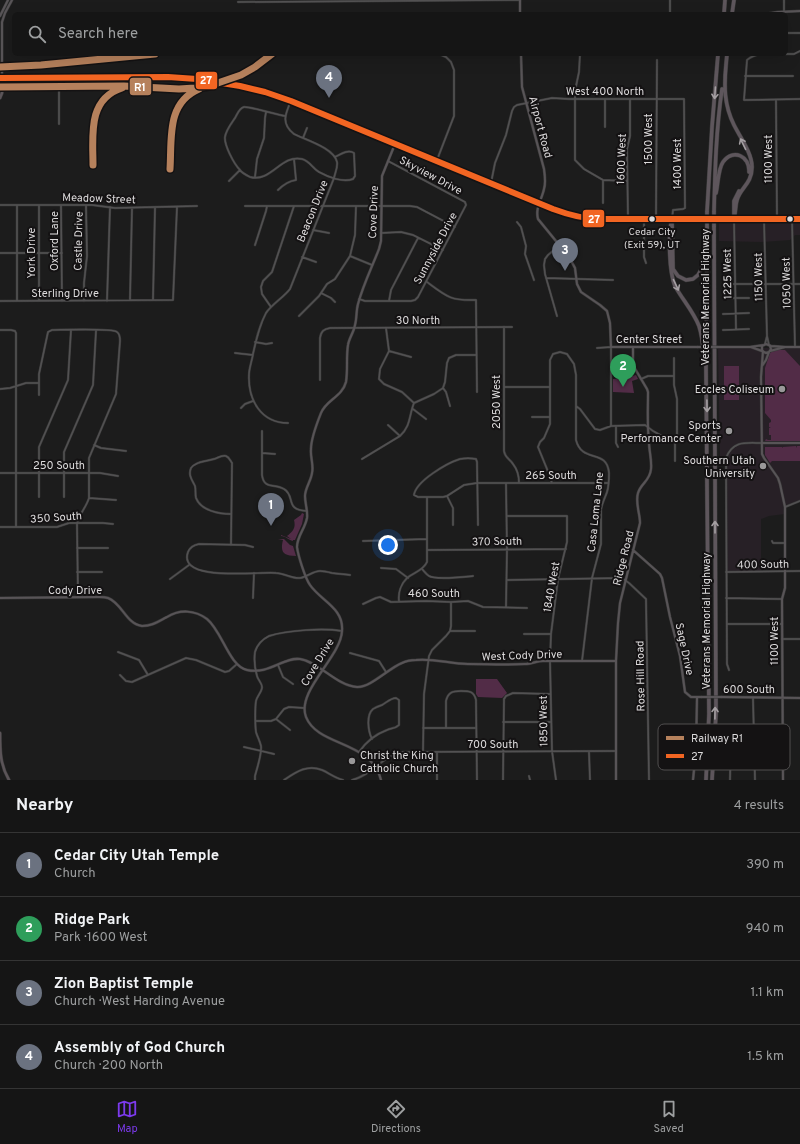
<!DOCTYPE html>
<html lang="en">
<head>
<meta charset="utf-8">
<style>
  :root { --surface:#151515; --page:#1e1e1e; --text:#f1f3f6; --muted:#9d9fa0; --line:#343434; --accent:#7c3aed }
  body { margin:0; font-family:Overpass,sans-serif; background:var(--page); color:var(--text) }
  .you { position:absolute; left:388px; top:545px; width:14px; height:14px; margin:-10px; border:3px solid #fff; border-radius:50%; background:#1a73e8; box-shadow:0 0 0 6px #1a73e833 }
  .badge { display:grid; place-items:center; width:26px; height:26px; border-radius:50%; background:var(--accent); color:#fff; font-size:13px; font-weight:700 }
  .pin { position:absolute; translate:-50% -33px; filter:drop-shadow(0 1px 2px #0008) }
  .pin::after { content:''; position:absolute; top:21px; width:14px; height:12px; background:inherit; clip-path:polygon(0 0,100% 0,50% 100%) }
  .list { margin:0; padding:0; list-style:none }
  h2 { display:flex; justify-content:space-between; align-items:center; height:52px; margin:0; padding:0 16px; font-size:17px }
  h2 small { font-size:13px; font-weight:400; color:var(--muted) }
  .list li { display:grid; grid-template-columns:26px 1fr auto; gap:12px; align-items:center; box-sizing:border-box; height:64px; padding:0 16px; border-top:1px solid var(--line) }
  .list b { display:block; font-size:15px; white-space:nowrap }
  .list p { margin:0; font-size:13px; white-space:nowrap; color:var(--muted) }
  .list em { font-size:13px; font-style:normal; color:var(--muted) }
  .icon { flex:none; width:22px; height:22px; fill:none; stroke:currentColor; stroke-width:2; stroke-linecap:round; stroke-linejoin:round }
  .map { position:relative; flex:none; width:800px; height:780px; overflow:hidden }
  .search { position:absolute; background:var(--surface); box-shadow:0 4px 16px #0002; left:12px; right:12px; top:12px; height:44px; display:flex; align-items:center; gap:10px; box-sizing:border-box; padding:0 14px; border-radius:6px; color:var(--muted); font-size:15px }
  .sheet { height:308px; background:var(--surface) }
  nav { display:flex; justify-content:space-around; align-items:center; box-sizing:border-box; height:56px; border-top:1px solid var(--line); background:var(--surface); font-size:11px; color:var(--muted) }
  nav a { display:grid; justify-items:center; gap:2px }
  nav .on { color:var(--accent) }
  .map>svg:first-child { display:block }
  .built { fill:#272026 }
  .green { fill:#522c47 }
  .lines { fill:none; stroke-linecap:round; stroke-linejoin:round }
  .street-casing { stroke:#393939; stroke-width:2.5 }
  .secondary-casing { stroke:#393939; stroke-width:3 }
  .primary-casing { stroke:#393939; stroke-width:3.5 }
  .highway-casing { stroke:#393939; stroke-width:4.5 }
  .street { stroke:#525152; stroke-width:1.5 }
  .secondary { stroke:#585457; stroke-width:2 }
  .primary { stroke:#5b5458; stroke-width:2.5 }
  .highway { stroke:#5e565c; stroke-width:3.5 }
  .secondary-bridge-casing { stroke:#393939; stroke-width:3; stroke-linecap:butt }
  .highway-bridge-casing { stroke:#393939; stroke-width:4.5; stroke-linecap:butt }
  .secondary-bridge { stroke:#585457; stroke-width:2 }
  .highway-bridge { stroke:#5e565c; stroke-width:3.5 }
  .bus-1-casing { stroke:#141213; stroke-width:9 }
  .bus-1 { stroke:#f26522; stroke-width:6 }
  .rail-1-casing { stroke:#141213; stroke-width:10 }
  .rail-1 { stroke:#b6815c; stroke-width:7 }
  .oneway { stroke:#a49fa2 }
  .bus-dot { fill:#dddbdc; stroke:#141213; stroke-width:1.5 }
  .poi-dot { fill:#999899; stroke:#141213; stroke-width:1.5 }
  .labels { text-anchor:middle; stroke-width:4; stroke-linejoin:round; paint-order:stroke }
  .bus-label { font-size:10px; fill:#dddbdc; stroke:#141213 }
  .street-label { font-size:11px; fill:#dddbdc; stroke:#141213 }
  .poi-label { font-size:11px; fill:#dddbdc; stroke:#141213; text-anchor:end }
  .key { fill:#141213; stroke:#504e4f; stroke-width:1 }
  .key-label { font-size:11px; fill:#dddbdc }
  .line-badge { stroke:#141213; stroke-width:1.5 }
  .badge-label { font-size:11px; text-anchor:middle; font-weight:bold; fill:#fff }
</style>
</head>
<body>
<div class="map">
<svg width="800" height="780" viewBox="0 0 800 780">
  <rect width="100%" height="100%" fill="#1c1c1c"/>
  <!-- built -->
  <path class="built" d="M719 222H800V235H795L790 240 761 242 719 241Z
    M718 348H800V501L785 507V514L769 516 761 519V572H726V458H720Z"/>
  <!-- green -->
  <path class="green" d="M774 350H785L800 366V441H765L766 439 768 440H771V435H769V428L771 427H769V423L771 422V420L765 413V368L770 353Z
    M724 366H739V400H724Z
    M636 375 638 379 632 381 634 393 613 392V379L624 378Z
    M796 446 797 448V446H800V461H772L770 463 765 455V447H782V448L783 447Z
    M302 513 304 514 302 524 295 540H293V541C288 540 286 536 281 536V535L291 539 287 536C293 531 296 528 294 520L301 515Z
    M278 539H284L290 545 293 546 296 556C283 556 280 552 283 540Z
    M476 679H497L507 693 502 698 478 697 476 694Z"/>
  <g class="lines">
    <!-- street casing -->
    <g class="street-casing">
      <path id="street" d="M670 0V14
        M784 0V12
        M238 2 520 0
        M786 33H800
        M580 54 579 72 575 91V160L584 169 603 180 627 181
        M781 54C768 54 757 52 747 60L744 100 800 99
        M786 54H794L800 51
        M745 76H793
        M605 99V127
        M776 100 777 218
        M285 116C277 115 249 106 244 107 239 108 237 115 235 118 231 124 226 130 225 137 224 145 234 164 240 170 242 173 246 175 250 177 271 183 281 154 302 159 310 161 312 168 319 172 328 177 343 183 353 179L355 176 354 153C348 149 341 154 335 157
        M59 124V78
        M303 138 307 128
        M437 160 454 116V70L451 62 446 57 439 54
        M255 177 257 159 264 138 265 118 266 112
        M603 180V203
        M229 181 240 170
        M491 183 495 163 506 135 512 111 514 107 517 105 552 98 569 99H684L685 208 683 209 673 210 672 219
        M278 190C283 185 289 181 296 180L294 159
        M0 205H92L115 208 197 206
        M17 205V301
        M39 205V301
        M61 205 62 301
        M245 206H410L417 207 455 227
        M628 219 627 149 630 136V99
        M644 219V257L646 263
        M656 219 657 60
        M734 219 736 329
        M764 219 767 336 765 344
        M792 219 795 347
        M517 222 521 227 526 246 525 254 534 280
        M313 230 329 233
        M381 233 401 232 413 235 443 250
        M255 245 266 211 267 206
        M0 253H62
        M350 256 372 265
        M302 257 316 262
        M546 278 613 280
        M427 282C447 297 451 301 476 300L477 392
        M724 284H800
        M321 293 331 298 335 302
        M724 298H749
        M359 299 365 301H411L415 300 418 297 466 205 465 202 388 161
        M130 300 132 208
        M153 300 155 208
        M0 301 173 300 177 207
        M84 301V283L87 256 86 205
        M107 301 110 207
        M389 301 391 290 418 238
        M271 307 262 294 261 287 263 281 272 272 294 206
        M723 314 749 313
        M299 316 319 296 327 284 335 279 350 256 355 235 356 206
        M557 316 545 274 544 265 545 259 548 255 560 245
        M504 327V451C505 458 510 459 513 464 517 469 519 477 519 483
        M386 328 389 351 380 369 379 379 384 384 402 392 414 403
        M0 330H11L15 331 16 333V527
        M723 330 749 329
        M767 336 769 345
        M255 342 266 344 272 343
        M597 348 611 347V426
        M389 351 411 357
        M235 353 253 355
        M674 358V385L677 399V441L675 443V461
        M641 379 648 376H674
        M320 380V338C321 331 324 329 330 328L512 327
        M504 387H549
        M443 388 446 392 450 406
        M0 389 10 388 26 383H38
        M39 395V374L48 332 52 330C61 330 113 328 117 332 120 334 120 338 120 341L116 394 89 458V498C86 508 79 514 77 523L78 597
        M576 406 580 409 595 429 600 430 611 426 645 425 653 431 675 443
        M241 408 245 404 253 401
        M413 409 426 419
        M532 417H550
        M288 423C261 423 248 400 249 375 249 368 252 361 253 354 256 340 259 326 266 313 272 304 283 298 290 289L334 178C335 173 338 167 337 162 334 148 306 140 294 134 281 124 285 114 291 101
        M388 425 400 436
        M616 426V443L618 447
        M262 431V475C264 490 275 483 284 489 296 496 284 510 307 511
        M94 445 101 448 126 451
        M262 453 275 454
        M362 459 400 436C411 426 409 415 414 403L434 394 443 388 445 382 447 363 449 358 456 355H476
        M0 473H100L118 476
        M552 483 547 469 538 447 540 442 544 438 550 424V360L553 354 560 352 567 354 574 364 576 375V440C582 464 607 448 609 473 609 479 609 486 607 492 605 498 602 503 601 510V544L592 578 582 661
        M447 496 453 508V525
        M39 497V447L68 380 71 330
        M64 497V452L93 385 96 331
        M89 498 116 500
        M785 507 800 501
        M507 516H567V542L558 579 551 634 550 661 552 751 556 780
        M478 525 477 462 476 459C471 458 465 458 460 459 447 463 416 481 414 495L418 497H443L447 496 464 485 477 483H608
        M0 527H57L69 523H103L113 524
        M363 541 427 539
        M772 541 773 543H784
        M231 545 232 463C230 460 229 457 226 456 221 455 218 458 214 459 208 461 201 461 196 464 194 465 192 466 191 468 188 475 192 480 195 486 196 490 195 494 196 498 201 511 220 514 231 514
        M253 547 245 545 199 544C194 545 190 547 188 552 177 583 261 571 276 573 284 573 292 579 300 578 307 577 313 571 320 571 324 571 328 572 332 573 338 574 344 574 350 575
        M77 548H108
        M427 550 566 549
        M381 568 396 569 408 578
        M422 569C424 571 426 574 429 576 436 580 463 577 473 576
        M77 572H102
        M726 572 800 571
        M170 579 189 565
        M507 580 622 578 629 583 646 599 649 780
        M253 598 254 573
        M726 598 782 599
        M399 601C398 593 401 584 407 578 414 572 423 571 427 562V498
        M363 604 376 598 380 597 391 602 426 601 451 602 468 601 483 607 527 608
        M506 607 507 549 506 483
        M728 624H782
        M450 631H475
        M524 634H551
        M782 639H800
        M118 652 139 660 148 675
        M350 653 379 661 386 672
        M278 665 283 677 293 684
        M729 670 727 664 726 458C733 440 746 443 762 443
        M120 675 126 681 132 682 186 658 196 660 225 672 229 671 237 664
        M753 698 755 780
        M276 719 290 730
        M256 721H271L276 719 284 709 289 707 304 708
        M503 722H551
        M423 728H475
        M446 728V701C448 692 453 691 461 691 469 691 474 691 476 700L477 780
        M244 747 274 754
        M359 752C366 742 376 734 387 730 391 728 395 729 399 725V700L396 698C391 698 387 702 382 705 379 706 376 707 373 709 366 715 368 731 372 739
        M423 752 424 694 429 656 432 650 446 636 450 631 451 626V602
        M437 752V780
        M589 752 590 780
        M529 776 530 780
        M255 780V776C257 768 262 754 261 746 260 741 257 736 256 732 255 725 255 707 256 701 257 696 262 692 262 687 262 683 258 680 257 676 255 669 254 659 255 652 257 645 263 639 269 636 288 630 323 628 342 631
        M284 780C296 772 307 764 322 770 329 773 335 778 343 780
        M352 780C371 776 383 755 403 752L616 751
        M503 780 504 699 506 696 513 693 550 694
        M730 780 731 733"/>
    </g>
    <!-- secondary casing -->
    <g class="secondary-casing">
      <path id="secondary" d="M520 0V14
        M651 14H672
        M765 14 778 12 800 11
        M0 16 8 0
        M521 54 522 87 544 169C545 176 546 183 544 189 542 199 535 208 538 219L569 257 575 268 577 284 581 292 600 305 607 311 610 323 611 347H697
        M2 78V22L5 13 12 0
        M770 346 771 349 769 352 766 353 762 351V346L766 344 771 346 785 347
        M718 347H750L764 345
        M751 347 762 351
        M763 351 761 377 762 454 764 458 778 478 780 484 785 507V588L782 599 783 780
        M770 351 785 347H800
        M762 366 766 360 769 352
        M762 443H800
        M633 550 660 574 662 578 670 617 680 656 685 692 691 697H701
        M0 598 99 597C101 597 105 597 108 598 122 603 126 624 142 626 153 626 159 621 167 617 180 609 195 610 207 619 222 631 229 666 247 670 269 675 283 657 300 659 319 662 337 686 357 687 370 688 389 668 402 663 406 661 412 660 416 660 433 658 451 664 468 664 487 664 506 665 525 664 531 664 537 661 543 661 567 661 592 661 616 661
        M722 697 800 698
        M381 780C371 740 318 747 306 717 296 691 341 657 342 631 344 608 321 601 310 585 305 578 298 555 297 547 297 536 305 529 307 518 308 511 305 504 305 496 305 488 311 481 312 473 314 465 310 457 311 449 311 438 317 423 321 413 326 400 342 397 346 382 348 370 346 357 348 345 349 338 354 332 355 325 357 318 356 311 358 304 363 285 372 267 379 249L381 241 382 176 395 144
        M616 780V661L618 623 620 603 640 523C640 513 635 503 638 493 641 483 650 481 651 469 652 460 649 451 649 442 647 425 648 409 648 392L647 389 634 367 633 364V347
        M693 780 696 750 697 698"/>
    </g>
    <!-- primary casing -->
    <g class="primary-casing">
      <path id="primary" d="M0 78 168 77 197 79 240 86 265 92 291 101 553 209C569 215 583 219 600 219H800
        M0 98 2 93V78
        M0 733C0 750 0 765 9 780"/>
    </g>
    <!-- highway casing -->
    <g class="highway-casing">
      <path id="highway" d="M724 14 725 0
        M732 14 734 0
        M726 65C724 86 724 105 734 125 740 137 752 153 752 167 752 184 740 188 737 200 735 206 736 212 734 218
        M726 65 727 54
        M716 193C718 185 718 169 723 162 733 148 750 156 749 172
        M707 212 712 127 718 54
        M714 212C715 171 716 130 722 89
        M734 217V201L739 191
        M672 219C668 234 669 272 675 286 682 299 693 311 699 326 702 335 703 345 704 356
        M672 222 673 269 678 276 686 280 693 279 698 275 702 268 704 251
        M706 780 709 714 706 368 707 227
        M712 780 716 714 714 226"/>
    </g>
    <!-- street -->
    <use href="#street" class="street"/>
    <!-- secondary -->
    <use href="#secondary" class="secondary"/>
    <!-- primary -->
    <use href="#primary" class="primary"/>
    <!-- highway -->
    <use href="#highway" class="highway"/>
    <!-- secondary-bridge casing -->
    <g class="secondary-bridge-casing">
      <path id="secondary-bridge" d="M697 347H718
        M701 697H722"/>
    </g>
    <!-- highway-bridge casing -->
    <g class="highway-bridge-casing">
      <path id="highway-bridge" d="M714 226V212
        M707 227V212"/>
    </g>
    <!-- secondary-bridge -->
    <use href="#secondary-bridge" class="secondary-bridge"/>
    <!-- highway-bridge -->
    <use href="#highway-bridge" class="highway-bridge"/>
    <!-- bus-1 casing -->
    <g class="bus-1-casing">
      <path id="bus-1" d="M0 78 168 77 197 79 240 86 265 92 291 101 553 209C569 215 583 219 600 219H800"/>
    </g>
    <!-- bus-1 -->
    <use href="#bus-1" class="bus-1"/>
    <!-- rail-1 casing -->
    <g class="rail-1-casing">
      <path id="rail-1" d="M0 67 41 65 155 54
        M0 87 124 86 179 89 195 88 209 86 241 75 255 67 272 54
        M93 165C93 137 87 99 122 88
        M170 169C172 139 166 103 199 89"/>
    </g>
    <!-- rail-1 -->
    <use href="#rail-1" class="rail-1"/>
  </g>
  <!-- one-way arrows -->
  <defs><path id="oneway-shaft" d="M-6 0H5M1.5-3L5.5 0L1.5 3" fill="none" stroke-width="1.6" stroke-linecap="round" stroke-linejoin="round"/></defs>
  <g class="oneway">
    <use href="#oneway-shaft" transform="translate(715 93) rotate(94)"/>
    <use href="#oneway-shaft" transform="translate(743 144) rotate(-116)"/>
    <use href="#oneway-shaft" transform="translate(676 285) rotate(65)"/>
    <use href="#oneway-shaft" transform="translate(707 406) rotate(89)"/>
    <use href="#oneway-shaft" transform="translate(715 527) rotate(-90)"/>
    <use href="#oneway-shaft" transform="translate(715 713) rotate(-89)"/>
  </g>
  <!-- markers -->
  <g class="bus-dot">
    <circle cx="652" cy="219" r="3.5"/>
    <circle cx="790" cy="219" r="3.5"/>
  </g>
  <g class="poi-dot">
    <circle cx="782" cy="389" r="4"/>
    <circle cx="729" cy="431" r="4"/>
    <circle cx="763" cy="466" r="4"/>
    <circle cx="352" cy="761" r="4"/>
  </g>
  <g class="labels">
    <!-- bus labels -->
    <g class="bus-label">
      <text x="652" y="235">Cedar City<tspan x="652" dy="13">(Exit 59), UT</tspan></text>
    </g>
    <!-- street labels -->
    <g class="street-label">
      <text x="605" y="95">West 400 North</text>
      <text transform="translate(541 127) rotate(75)" y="4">Airport Road</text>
      <text transform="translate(648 139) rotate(-90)" y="4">1500 West</text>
      <text transform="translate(621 159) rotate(-88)" y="4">1600 West</text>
      <text transform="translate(768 159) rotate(-90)" y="4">1100 West</text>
      <text transform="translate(677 164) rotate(-90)" y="4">1400 West</text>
      <text transform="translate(431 175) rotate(28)" y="4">Skyview Drive</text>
      <text transform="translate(99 198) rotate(2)" y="4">Meadow Street</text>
      <text transform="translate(312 211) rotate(-68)" y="4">Beacon Drive</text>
      <text transform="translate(373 212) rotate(-88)" y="4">Cove Drive</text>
      <text transform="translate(54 241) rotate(-90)" y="4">Oxford Lane</text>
      <text transform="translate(78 241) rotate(-89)" y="4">Castle Drive</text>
      <text transform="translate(435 248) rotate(-62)" y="4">Sunnyside Drive</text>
      <text transform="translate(31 253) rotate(-90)" y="4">York Drive</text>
      <text transform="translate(727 274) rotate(-91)" y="4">1225 West</text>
      <text transform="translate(758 277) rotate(-91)" y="4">1150 West</text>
      <text transform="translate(786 283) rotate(-91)" y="4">1050 West</text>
      <text x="65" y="297">Sterling Drive</text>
      <text transform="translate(705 297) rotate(-90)" y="4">Veterans Memorial Highway</text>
      <text x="418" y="324">30 North</text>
      <text x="649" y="343">Center Street</text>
      <text transform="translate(496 402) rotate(-90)" y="4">2050 West</text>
      <text x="59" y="469">250 South</text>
      <text x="551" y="479">265 South</text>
      <text transform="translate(595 512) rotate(-84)" y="4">Casa Loma Lane</text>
      <text transform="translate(56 517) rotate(-4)" y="4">350 South</text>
      <text transform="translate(497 541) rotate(-1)" y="4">370 South</text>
      <text transform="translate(623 558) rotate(-76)" y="4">Ridge Road</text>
      <text transform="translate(763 564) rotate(-1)" y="4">400 South</text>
      <text transform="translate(551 587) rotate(-80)" y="4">1840 West</text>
      <text x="75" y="594">Cody Drive</text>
      <text x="434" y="597">460 South</text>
      <text transform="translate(706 621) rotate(-90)" y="4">Veterans Memorial Highway</text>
      <text transform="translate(774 641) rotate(-90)" y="4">1100 West</text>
      <text transform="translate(685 649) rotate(78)" y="4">Sage Drive</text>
      <text transform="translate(522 655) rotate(-2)" y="4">West Cody Drive</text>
      <text transform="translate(317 662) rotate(-59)" y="4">Cove Drive</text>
      <text transform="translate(640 676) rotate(-91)" y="4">Rose Hill Road</text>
      <text x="749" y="693">600 South</text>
      <text transform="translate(543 721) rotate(-91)" y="4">1850 West</text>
      <text x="493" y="748">700 South</text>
    </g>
    <!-- poi labels -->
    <g class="poi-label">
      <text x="774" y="393">Eccles Coliseum</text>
      <text x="721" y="429">Sports<tspan x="721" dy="13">Performance Center</tspan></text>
      <text x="755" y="464">Southern Utah<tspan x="755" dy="13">University</tspan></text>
      <text x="360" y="759" text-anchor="start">Christ the King<tspan x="360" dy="13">Catholic Church</tspan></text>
    </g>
  </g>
  <!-- legend -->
  <rect x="658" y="724" width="132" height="46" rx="6" class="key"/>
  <rect x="666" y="736" width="18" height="4" fill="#b6815c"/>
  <rect x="666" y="754" width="18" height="4" fill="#f26522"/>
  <g class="key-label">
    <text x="691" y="742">Railway R1</text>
    <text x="691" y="760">27</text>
  </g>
  <g class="line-badge">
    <rect x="195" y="71" width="23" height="19" rx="4" fill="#f26522"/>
    <rect x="129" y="77" width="23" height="19" rx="4" fill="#b6815c"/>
    <rect x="582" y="209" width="23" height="19" rx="4" fill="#f26522"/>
  </g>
  <g class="badge-label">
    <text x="206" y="84">27</text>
    <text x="140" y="91">R1</text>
    <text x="594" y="223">27</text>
  </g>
</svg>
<div class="you"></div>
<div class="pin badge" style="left:271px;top:526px;background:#6b7280">1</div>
<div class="pin badge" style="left:623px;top:387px;background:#2e9e5b">2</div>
<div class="pin badge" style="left:565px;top:271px;background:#6b7280">3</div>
<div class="pin badge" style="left:329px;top:98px;background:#6b7280">4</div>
<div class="search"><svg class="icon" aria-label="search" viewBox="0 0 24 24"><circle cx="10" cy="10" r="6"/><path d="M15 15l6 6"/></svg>Search here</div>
</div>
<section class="sheet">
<h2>Nearby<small>4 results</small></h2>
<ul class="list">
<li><span class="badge" style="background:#6b7280">1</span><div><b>Cedar City Utah Temple</b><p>Church</p></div><em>390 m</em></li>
<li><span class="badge" style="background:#2e9e5b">2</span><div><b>Ridge Park</b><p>Park · 1600 West</p></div><em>940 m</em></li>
<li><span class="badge" style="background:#6b7280">3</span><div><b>Zion Baptist Temple</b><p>Church · West Harding Avenue</p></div><em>1.1 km</em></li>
<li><span class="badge" style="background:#6b7280">4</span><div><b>Assembly of God Church</b><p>Church · 200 North</p></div><em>1.5 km</em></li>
</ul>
</section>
<nav>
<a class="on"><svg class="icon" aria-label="map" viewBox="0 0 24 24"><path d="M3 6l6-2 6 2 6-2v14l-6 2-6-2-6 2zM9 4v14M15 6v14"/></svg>Map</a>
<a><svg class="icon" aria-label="directions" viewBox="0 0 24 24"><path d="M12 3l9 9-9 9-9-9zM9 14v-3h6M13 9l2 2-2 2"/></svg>Directions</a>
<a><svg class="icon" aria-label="saved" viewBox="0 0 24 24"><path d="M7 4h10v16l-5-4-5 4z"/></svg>Saved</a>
</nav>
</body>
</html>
